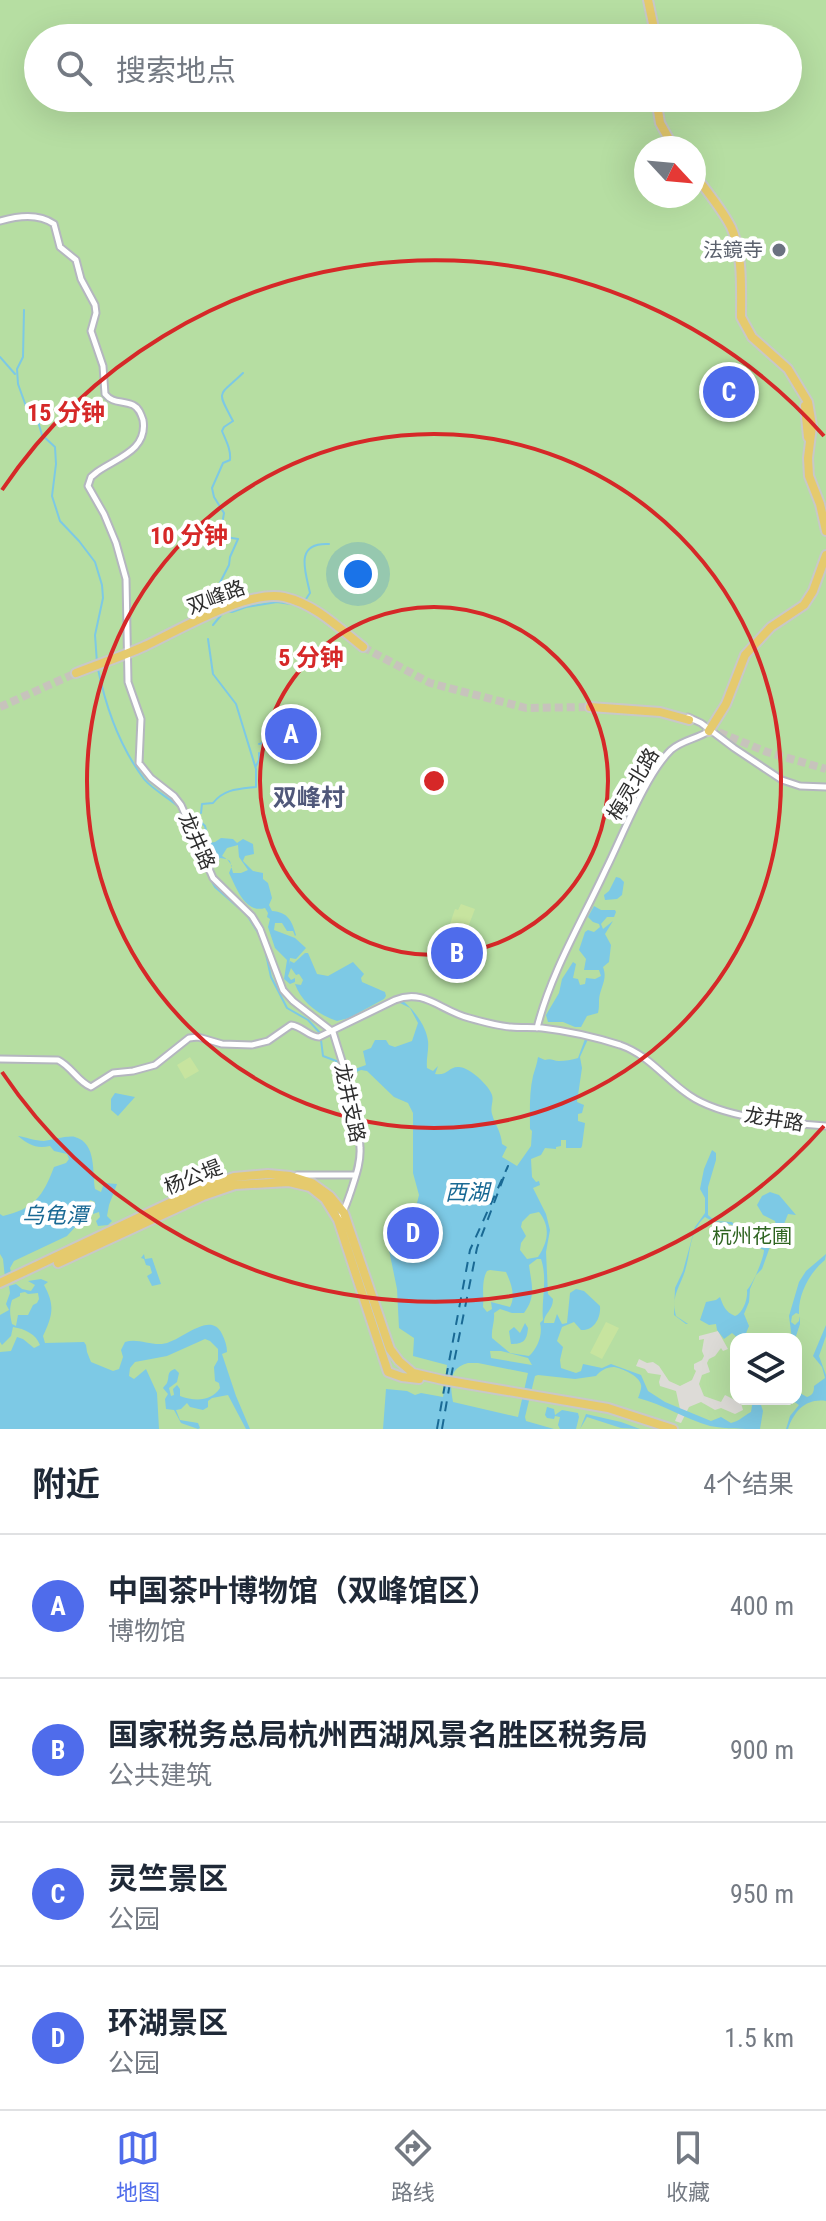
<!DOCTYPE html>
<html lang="zh">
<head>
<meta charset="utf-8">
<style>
  :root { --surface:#fff; --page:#f6f6f7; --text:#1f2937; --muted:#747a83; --line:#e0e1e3; --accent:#4f6ceb }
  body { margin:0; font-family:"Roboto Condensed","Noto Sans SC",sans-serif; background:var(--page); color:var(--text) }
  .controls { position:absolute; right:24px; bottom:24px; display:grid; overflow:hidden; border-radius:16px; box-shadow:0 8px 32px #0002 }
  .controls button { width:72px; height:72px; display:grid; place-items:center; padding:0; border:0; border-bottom:2px solid var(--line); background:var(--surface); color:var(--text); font:40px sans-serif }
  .compass { position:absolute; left:634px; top:136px; width:72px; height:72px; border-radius:50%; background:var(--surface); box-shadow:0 8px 32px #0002; rotate:116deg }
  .you { position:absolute; left:358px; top:574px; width:28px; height:28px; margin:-20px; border:6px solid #fff; border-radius:50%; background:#1a73e8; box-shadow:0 0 0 12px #1a73e833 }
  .badge { display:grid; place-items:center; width:52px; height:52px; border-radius:50%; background:var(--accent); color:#fff; font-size:26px; font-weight:700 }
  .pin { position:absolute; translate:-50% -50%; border:4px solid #fff; box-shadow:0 2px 8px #0006 }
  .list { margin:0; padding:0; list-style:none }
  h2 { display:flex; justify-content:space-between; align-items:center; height:104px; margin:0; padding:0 32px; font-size:34px }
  h2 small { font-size:26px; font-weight:400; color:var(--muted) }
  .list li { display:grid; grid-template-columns:52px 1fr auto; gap:24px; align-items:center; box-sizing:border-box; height:144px; padding:0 32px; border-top:2px solid var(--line) }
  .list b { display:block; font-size:30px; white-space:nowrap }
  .list p { margin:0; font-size:26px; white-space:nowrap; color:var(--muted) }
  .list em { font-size:26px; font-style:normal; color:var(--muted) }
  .icon { flex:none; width:44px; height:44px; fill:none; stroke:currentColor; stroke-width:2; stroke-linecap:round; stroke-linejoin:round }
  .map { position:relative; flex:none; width:826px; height:1429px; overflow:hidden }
  .search { position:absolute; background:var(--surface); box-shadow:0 8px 32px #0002; left:24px; right:24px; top:24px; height:88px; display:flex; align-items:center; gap:20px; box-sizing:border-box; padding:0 28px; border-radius:44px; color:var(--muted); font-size:30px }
  .sheet { height:680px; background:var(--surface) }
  nav { display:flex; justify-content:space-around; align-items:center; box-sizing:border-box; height:112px; border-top:2px solid var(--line); background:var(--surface); font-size:22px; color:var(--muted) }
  nav a { display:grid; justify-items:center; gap:4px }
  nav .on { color:var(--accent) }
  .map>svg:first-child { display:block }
  .green { fill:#b6dea2; fill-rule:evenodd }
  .pitch { fill:#c7e49f }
  .plaza { fill:#dddbd7 }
  .water { fill:#7dc9e5; fill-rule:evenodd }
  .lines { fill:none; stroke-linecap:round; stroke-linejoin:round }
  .stream { stroke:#7dc9e5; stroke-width:2 }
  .ferry { stroke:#196994; stroke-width:2; stroke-dasharray:10 8; stroke-linecap:butt }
  .major-tunnel { stroke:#c7c3bc; stroke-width:8; stroke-dasharray:8 4; stroke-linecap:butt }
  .minor-casing { stroke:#b4b6bf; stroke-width:9 }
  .major-casing { stroke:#c8c8c8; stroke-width:12 }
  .minor { stroke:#fff; stroke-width:5 }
  .major { stroke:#e5ca6d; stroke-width:8 }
  .ring { fill:none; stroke:#d62828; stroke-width:4 }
  .worship-dot { fill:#6b7280; stroke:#fff; stroke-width:3 }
  .labels { text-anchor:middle; stroke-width:8; stroke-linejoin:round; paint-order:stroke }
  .worship-label { font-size:20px; fill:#5b616d; stroke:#fff; text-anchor:end }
  .street-label { font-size:20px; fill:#2d2d2d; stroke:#fff }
  .park-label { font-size:20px; fill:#2f6521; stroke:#fff }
  .water-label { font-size:22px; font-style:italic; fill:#196994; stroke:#fff }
  .quarter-label { font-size:24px; font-weight:bold; fill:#50587a; stroke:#fff }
  .centre { fill:#d62828; stroke:#fff; stroke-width:4 }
  .ring-label { font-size:24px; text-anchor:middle; font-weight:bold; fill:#d62828; stroke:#fff; stroke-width:8; stroke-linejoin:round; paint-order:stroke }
</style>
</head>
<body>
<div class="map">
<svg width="826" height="1429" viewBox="0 0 826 1429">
  <rect width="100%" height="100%" fill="#ede8e0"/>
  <!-- green -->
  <path class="green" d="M0 0H826V1429H0ZM38 38H788V98H38ZM646 148H694V196H646ZM736 1339H796V1399H736Z"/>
  <!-- pitch -->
  <path class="pitch" d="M461 904 475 909 463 940 454 935 449 927 455 909 458 910Z
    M190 1057 199 1071 185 1079 177 1065Z
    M606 1322 619 1328 602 1359 590 1353Z"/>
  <!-- plaza -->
  <path class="plaza" d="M718 1331 728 1349 723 1351 721 1348 715 1356 709 1359 707 1363 710 1372 702 1375 699 1384 704 1396 721 1402 725 1395 741 1403 743 1410 735 1414 721 1408 715 1410 701 1402 689 1407 681 1423 675 1421 680 1409 676 1391 660 1386 659 1382 661 1375 648 1373 645 1369 636 1366 639 1359 647 1363 653 1362 659 1366 669 1381 680 1386 692 1380 696 1371 694 1369V1364L702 1360 704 1356 702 1351 704 1339 699 1340V1336Z"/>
  <!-- water -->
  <path class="water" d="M221 838 233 839 237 843 243 839 253 844 254 854 245 856 243 861 253 871 263 873V879L268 883 272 898 269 905 272 911C288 912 292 921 296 935L295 936 293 931H287L282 923H275L274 930 295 938 306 948 296 959 290 958 289 965 290 961 294 963 305 953H308L317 974 328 976 353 962 364 974 361 978 362 982 385 992 386 996 384 999 349 1018 337 1021C319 1015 301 1002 295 984L301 985 303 980 299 974 296 975 291 968 288 976 291 980 295 978V982L290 984 284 979 287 960 275 948 268 927 270 919 267 917 268 913 265 908C245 914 236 887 229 873L232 866 227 859 220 858 219 860 208 859V843L215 842ZM238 845 239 857 248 870 241 873H233L230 861 222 856 227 848Z
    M616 877 620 878 624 882 622 895 617 899 605 900 604 895 609 891Z
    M594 906 601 910H615L616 912 614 917H607L601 924 603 929 613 921 605 934 611 945 609 962 603 967C608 980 600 987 599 1000 599 1005 599 1009 598 1013L587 1016 581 1027H575L563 1022H548L546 1015 559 993 562 979 573 962 576 964 573 978 578 979 580 985 585 984 586 978 595 979 601 976 599 970H584L586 959 579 950 585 932 588 930 594 932 600 927 599 924 593 922 588 917Z
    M403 1001C415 1011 426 1026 428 1041 429 1050 426 1059 427 1068L433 1071 438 1066 435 1074C448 1076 448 1067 458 1067 468 1066 489 1085 492 1095 494 1101 490 1107 492 1114 495 1125 501 1131 502 1144L507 1147 502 1157 517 1166 531 1146 532 1131 530 1129C530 1112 529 1093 533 1076 535 1069 537 1064 538 1057L545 1060C551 1058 553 1061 559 1061 565 1061 572 1060 578 1058L585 1039H588L580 1057 582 1068 577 1102 584 1105 582 1113 578 1114V1121L585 1123 582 1146 581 1148H566V1140H561V1146L556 1147V1149L545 1148 541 1155 531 1159 532 1177 536 1182 539 1181 540 1185 533 1188 546 1214 550 1230 546 1252 548 1294 553 1299C553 1311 543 1314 544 1323H554L557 1314 562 1324 567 1323 570 1293 576 1289 584 1291 600 1306C601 1318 594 1331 581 1330L574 1322 562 1327 557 1341 563 1347 560 1360 561 1368 576 1373 581 1371 583 1364 602 1368 611 1364 641 1375 648 1391 665 1402 711 1421 721 1417 731 1423C740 1421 743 1416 751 1412L753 1399H762L760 1402 763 1411 760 1429C743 1429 727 1429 710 1426 685 1419 663 1404 638 1398 639 1396 642 1387 641 1385 640 1376 621 1368 614 1367 606 1367 600 1371 596 1376L575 1379 538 1375 535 1376 525 1417 526 1421 554 1429H383L386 1389 407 1391 415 1395 421 1393 443 1397 447 1365 413 1356 414 1338 399 1328 397 1289 389 1250 395 1231 417 1203 419 1195 413 1173V1113L408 1103 394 1097 367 1071 361 1070 352 1074V1070L366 1065 363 1051 371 1048 375 1040H386L389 1045 395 1047 412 1041 418 1023 410 1008 400 1003ZM539 1212C551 1227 548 1242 538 1257L527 1259 520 1250 521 1243 526 1236 521 1227 522 1222 530 1214ZM537 1259H541C548 1280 541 1299 543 1320L540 1323C543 1334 538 1348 529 1356L510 1353 492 1338C491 1329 495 1322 494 1313L500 1309 512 1313H524C537 1296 531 1283 529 1265ZM490 1270 506 1272C511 1283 516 1296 510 1307L491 1302 492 1309 487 1312 483 1307C484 1297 481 1281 487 1271ZM490 1351H501L528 1358 532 1365 491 1358ZM468 1363H478L528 1373 518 1417 453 1402C450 1385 448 1368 468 1363Z
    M115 1093 135 1097 118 1116 111 1110V1099Z
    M18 1136C26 1137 35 1141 44 1141 51 1140 69 1135 75 1137 97 1143 92 1173 95 1189L101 1192 104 1183 117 1184 109 1205 107 1216 112 1221 108 1225 98 1226 96 1221 100 1217 99 1212 93 1214 95 1202 90 1200 77 1225 67 1236 14 1261 10 1268 12 1276 5 1278 3 1259 0 1254V1214L3 1216C34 1209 43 1196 54 1167L66 1163 69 1159 67 1154 54 1151 50 1146C36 1149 29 1145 18 1136Z
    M712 1150 716 1153V1160L708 1187V1215L715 1221 732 1222 736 1227C727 1221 715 1224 705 1217 689 1231 691 1253 685 1271 679 1289 671 1296 676 1316L688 1324H686L674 1315 675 1288 683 1271 695 1227 705 1213V1198L700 1189 704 1169Z
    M770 1192 779 1195 796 1215 788 1214 784 1224 776 1230 762 1269 756 1275 750 1289 749 1302 744 1314 749 1326 744 1338 739 1339 732 1333 724 1339 717 1330 716 1324 709 1325 700 1320 706 1302 716 1300 720 1297C723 1305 725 1312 735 1316 743 1313 748 1299 747 1290 753 1284 764 1258 764 1250L759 1248 754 1241 744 1242 739 1227 742 1224 756 1227 760 1221 761 1229 772 1235 776 1225 775 1221 763 1215 757 1205 762 1196Z
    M144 1254 145 1259 152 1258 161 1284 152 1286 147 1276 152 1273 150 1266 146 1265 144 1259 141 1258Z
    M826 1254 825 1260C810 1272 798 1294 799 1314L796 1313 792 1316 791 1322 795 1325 799 1321 800 1316V1324L795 1339H792L789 1316 799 1282 806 1271Z
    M41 1279 48 1282 44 1285C55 1305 53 1315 43 1336L45 1343 84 1342 86 1345 87 1352 91 1362 113 1371 119 1369 123 1357 121 1350 125 1342C137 1338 149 1345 162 1344 180 1343 210 1309 222 1334 225 1340 227 1346 227 1352L222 1354 236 1396 250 1429H246L228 1395 212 1398 208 1401V1407L203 1410 190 1407 187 1403 181 1409 176 1410 180 1420 198 1423 200 1428 198 1429 181 1423 174 1410 166 1409 165 1399 168 1394 163 1388C164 1386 166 1385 167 1383 170 1376 166 1372 175 1369L179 1373 177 1382 169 1388 171 1396 174 1395 173 1389 177 1385 180 1389V1396C194 1401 211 1402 220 1388L219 1383 215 1381 214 1367 218 1360V1349L210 1341 205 1339 167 1356 135 1362 130 1368 129 1376 134 1379 146 1369 157 1393 159 1429H0V1352L11 1351 17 1337 23 1339 34 1348 40 1345C36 1334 25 1329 13 1327L11 1336 2 1345 0 1342V1315L9 1310 6 1304 10 1293 9 1286 16 1284 22 1289 31 1291 35 1285 28 1281ZM25 1292 28 1294 38 1293 39 1299 37 1303 33 1305 28 1315H18L16 1326 12 1324C10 1315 9 1309 12 1300L20 1296V1293Z
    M525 1323 528 1328C527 1341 523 1344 511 1344L509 1331 514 1327 520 1333Z
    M826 1325V1336L819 1356 826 1375V1401C806 1398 794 1411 788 1429H786L790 1416 799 1405 790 1399H796V1391L807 1397C813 1395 814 1392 814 1386L825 1378 822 1367 813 1356Z
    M547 1407 554 1409 555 1415 562 1410 578 1413 579 1417 576 1429H560L558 1425 560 1417 555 1416 554 1419 547 1418 545 1415Z
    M586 1414 621 1422 640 1429 621 1428 587 1417 580 1429Z"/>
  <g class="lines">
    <!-- stream -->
    <path class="stream" d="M24 310 23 357 17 369 18 384 27 409 37 418 42 435 55 447 56 464 52 496 60 521 79 541 95 562 102 585 103 598 95 635 97 663
      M0 357 15 374
      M304 602 310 593C306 573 293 542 329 544
      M227 611 232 612 246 607 277 602 298 605
      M204 614 229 565 230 557 238 539 220 536 224 513 214 497 212 488 223 463 230 460C231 449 226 441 222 431L224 427 233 421C216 389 218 397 243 373
      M213 625 222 614
      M98 669C106 708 120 747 144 779 152 789 169 798 179 807
      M285 728 289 724V708
      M259 744 279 739
      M256 766 259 760V753
      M201 813 202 804 213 803C224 789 238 789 256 787V769L236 704 213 674 208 639
      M201 822 205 826 209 842
      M194 842 196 852 206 868
      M210 878 215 887 247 915 262 939
      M264 945 271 977 287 1008 308 1020 320 1033
      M321 1040 323 1056 339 1062"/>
    <!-- ferry -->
    <path class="ferry" d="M446 1378 470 1250 508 1166 477 1248 451 1377
      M437 1429 445 1384
      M442 1429 450 1383"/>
    <!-- major-tunnel -->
    <path class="major-tunnel" d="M363 647 430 683 526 708 590 707
      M0 707 76 673
      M708 728 767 752 826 769"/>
    <!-- minor casing -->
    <g class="minor-casing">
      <path id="minor" d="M0 221C18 216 38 213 54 224L60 247 76 260 81 279 95 305 96 313 91 331 103 366 105 394C113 404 122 400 133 405 139 408 141 414 143 420 148 450 117 458 97 472L91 477 88 486 104 514 116 543 126 579 128 682 141 719 139 763 151 778 174 796 181 805 213 878 252 916 260 929 283 990 293 1001 333 1032
        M688 717 701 723 734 748 782 780 800 786 826 787
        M537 1028C551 972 582 921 606 869 622 837 646 774 671 750 682 740 697 739 709 731
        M333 1032C344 1069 359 1109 360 1148 361 1163 355 1178 351 1191 347 1202 345 1211 338 1220
        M0 1059 58 1060C72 1067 78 1082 91 1087L113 1073 133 1071 155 1065 189 1038 198 1037 222 1044 252 1045 268 1041 291 1025C302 1026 309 1037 319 1037L395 1000C424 988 441 1011 469 1018 483 1022 497 1026 511 1027 521 1028 532 1027 542 1028 568 1031 595 1037 620 1045 649 1055 665 1079 689 1095 722 1118 786 1123 826 1126
        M297 1175H356"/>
    </g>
    <!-- major casing -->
    <g class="major-casing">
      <path id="major" d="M648 0 656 38
        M656 98 660 123 674 148
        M694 174C706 190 722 209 731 227 743 253 741 289 741 317L752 337 788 369 808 402 812 426 808 458 809 476 820 504 826 531
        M805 406 808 437
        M76 673C99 664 123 656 145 646 179 630 248 589 284 597 315 604 339 628 363 647
        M590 707 660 712 689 720
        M709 731 726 704 745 655 771 627 804 605 813 591 826 555
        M58 1263 203 1196 235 1185 289 1182 310 1187 325 1199 338 1220 388 1372 402 1377 419 1379
        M0 1283 199 1189 234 1177 268 1174 290 1176 312 1183 330 1196 344 1213 390 1349 399 1361 413 1373 443 1380 608 1408 673 1429"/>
    </g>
    <!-- minor -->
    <use href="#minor" class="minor"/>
    <!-- major -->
    <use href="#major" class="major"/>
  </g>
  <!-- distance rings -->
  <g class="ring">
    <circle cx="434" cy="781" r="174"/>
    <circle cx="434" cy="781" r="347"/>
    <path d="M824 1126A521 521 0 0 1 2 1072M2 490A521 521 0 0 1 824 436"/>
  </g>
  <!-- markers -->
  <circle class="worship-dot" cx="779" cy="250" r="8"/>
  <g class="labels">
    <!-- worship labels -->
    <g class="worship-label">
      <text x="763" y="257">法鏡寺</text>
    </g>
    <!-- street labels -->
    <g class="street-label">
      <text transform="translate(216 597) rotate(-21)" y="7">双峰路</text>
      <text transform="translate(633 784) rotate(-59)" y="7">梅灵北路</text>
      <text transform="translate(197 841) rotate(66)" y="7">龙井路</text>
      <text transform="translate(350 1103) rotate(78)" y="7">龙井支路</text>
      <text transform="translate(774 1119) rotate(9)" y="7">龙井路</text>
      <text transform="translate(193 1177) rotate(-22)" y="7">杨公堤</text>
    </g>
    <!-- park labels -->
    <g class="park-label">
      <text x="752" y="1243">杭州花圃</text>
    </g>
    <!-- water labels -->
    <g class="water-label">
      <text x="467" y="1200">西湖</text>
      <text x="55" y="1223">乌龟潭</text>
    </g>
    <!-- quarter labels -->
    <g class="quarter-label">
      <text x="309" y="806">双峰村</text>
    </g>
  </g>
  <circle cx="434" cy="781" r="12" class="centre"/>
  <g class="ring-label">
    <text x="66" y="421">15 分钟</text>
    <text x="189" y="544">10 分钟</text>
    <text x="311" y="666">5 分钟</text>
  </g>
</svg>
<div class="controls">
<button><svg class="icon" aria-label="layers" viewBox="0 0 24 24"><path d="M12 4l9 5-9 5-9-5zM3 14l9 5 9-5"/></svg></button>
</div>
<svg class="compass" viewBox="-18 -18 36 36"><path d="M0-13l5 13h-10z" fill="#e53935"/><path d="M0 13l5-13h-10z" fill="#747a83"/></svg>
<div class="you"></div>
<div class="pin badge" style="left:291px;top:734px">A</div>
<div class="pin badge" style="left:457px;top:953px">B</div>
<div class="pin badge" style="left:729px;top:392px">C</div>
<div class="pin badge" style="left:413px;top:1233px">D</div>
<div class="search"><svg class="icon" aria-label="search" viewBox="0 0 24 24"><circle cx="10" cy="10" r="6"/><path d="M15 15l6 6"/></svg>搜索地点</div>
</div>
<section class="sheet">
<h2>附近<small>4个结果</small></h2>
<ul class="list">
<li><span class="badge">A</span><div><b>中国茶叶博物馆（双峰馆区）</b><p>博物馆</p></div><em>400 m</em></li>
<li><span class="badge">B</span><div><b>国家税务总局杭州西湖风景名胜区税务局</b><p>公共建筑</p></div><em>900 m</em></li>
<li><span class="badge">C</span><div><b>灵竺景区</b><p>公园</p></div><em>950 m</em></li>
<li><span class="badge">D</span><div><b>环湖景区</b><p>公园</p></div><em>1.5 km</em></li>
</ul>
</section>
<nav>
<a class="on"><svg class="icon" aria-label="map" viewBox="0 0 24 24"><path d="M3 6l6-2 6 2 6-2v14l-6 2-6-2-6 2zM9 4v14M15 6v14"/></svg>地图</a>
<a><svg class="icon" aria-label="directions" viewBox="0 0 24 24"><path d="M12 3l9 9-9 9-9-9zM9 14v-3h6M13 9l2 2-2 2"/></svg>路线</a>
<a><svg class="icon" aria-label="saved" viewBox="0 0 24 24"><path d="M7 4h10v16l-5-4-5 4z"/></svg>收藏</a>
</nav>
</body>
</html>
